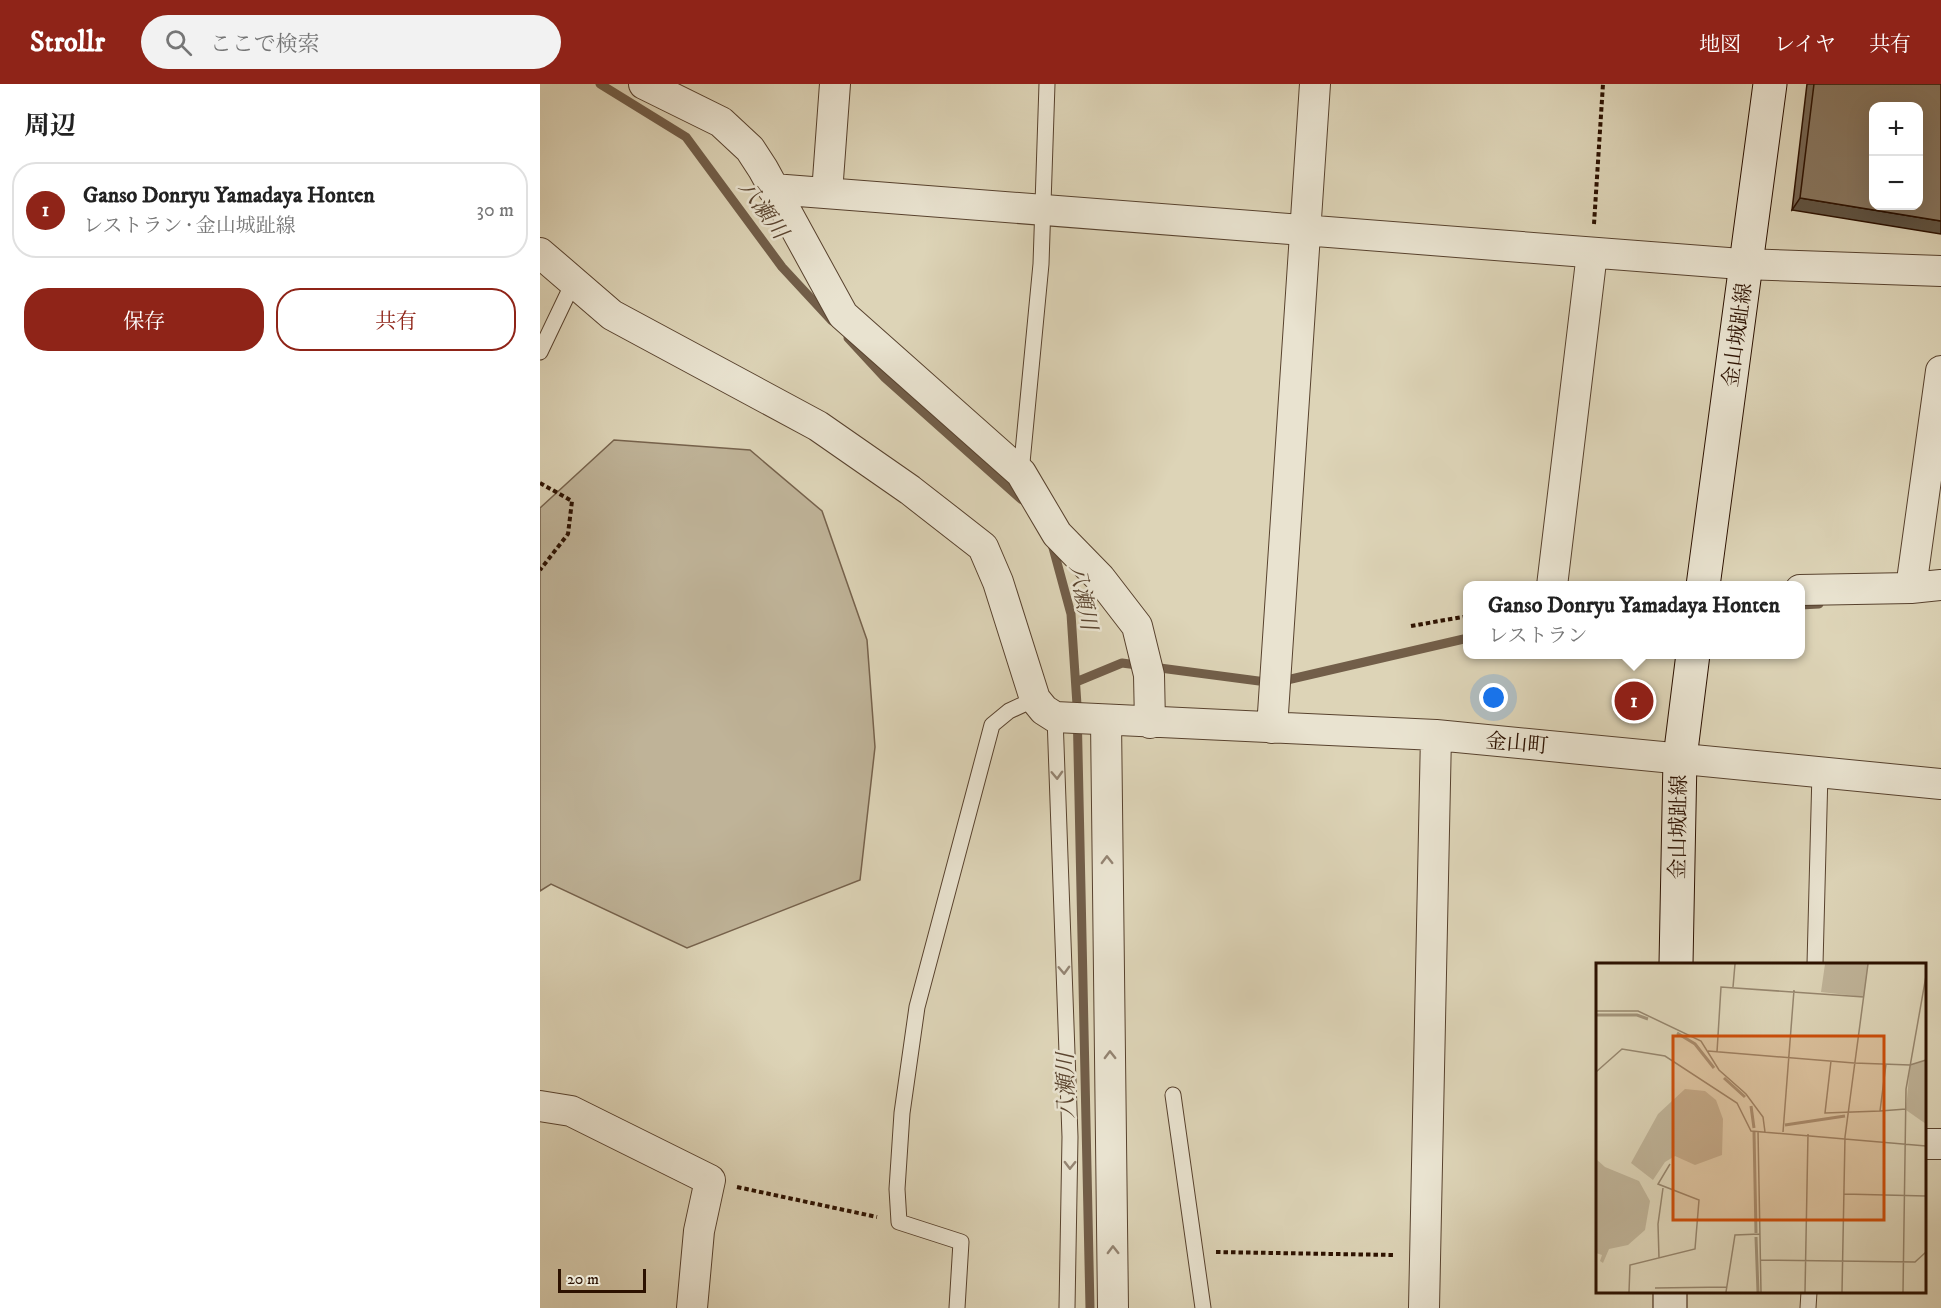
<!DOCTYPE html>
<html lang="ja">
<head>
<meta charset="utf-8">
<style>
  :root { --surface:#fff; --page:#f2f2f2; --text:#222; --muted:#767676; --line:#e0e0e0; --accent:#8f2418 }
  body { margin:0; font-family:"IM FELL DW Pica","Noto Serif JP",serif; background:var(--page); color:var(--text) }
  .controls { position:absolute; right:18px; top:18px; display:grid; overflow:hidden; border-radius:12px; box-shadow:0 6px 24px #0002 }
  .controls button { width:54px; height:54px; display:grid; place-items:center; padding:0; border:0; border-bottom:2px solid var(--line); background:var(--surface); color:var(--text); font:30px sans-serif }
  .scale { position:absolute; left:18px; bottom:15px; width:88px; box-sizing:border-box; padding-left:6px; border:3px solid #2c1100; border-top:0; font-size:16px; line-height:21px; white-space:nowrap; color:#2c1100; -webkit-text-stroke:4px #e9e3d0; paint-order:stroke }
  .you { position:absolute; left:954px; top:614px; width:21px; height:21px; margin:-15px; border:4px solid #fff; border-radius:50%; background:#1a73e8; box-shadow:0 0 0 9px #1a73e833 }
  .badge { display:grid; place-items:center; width:39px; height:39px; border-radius:50%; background:var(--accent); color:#fff; font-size:20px; font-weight:700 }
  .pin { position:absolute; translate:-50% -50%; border:3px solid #fff; box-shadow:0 2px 6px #0006 }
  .popup { position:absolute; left:923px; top:497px; width:342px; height:78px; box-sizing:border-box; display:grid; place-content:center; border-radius:12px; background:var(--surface); filter:drop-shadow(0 2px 4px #0005); font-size:20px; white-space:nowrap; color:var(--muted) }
  .popup b { font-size:22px; color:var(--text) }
  .popup::after { content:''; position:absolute; left:50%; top:100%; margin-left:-12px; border:12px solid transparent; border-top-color:var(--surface) }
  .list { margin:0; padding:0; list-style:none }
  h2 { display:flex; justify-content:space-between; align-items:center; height:78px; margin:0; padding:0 24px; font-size:26px }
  h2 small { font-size:20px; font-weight:400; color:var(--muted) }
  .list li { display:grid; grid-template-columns:39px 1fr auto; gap:18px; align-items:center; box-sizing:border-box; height:96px; margin:0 12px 12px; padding:0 12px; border:2px solid var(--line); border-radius:24px }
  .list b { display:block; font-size:22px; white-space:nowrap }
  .list p { margin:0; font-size:20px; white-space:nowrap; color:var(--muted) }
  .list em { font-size:20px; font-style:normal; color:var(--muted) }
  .actions { display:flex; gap:12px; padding:18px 24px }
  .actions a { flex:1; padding:14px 0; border:2px solid var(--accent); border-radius:24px; text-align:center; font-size:21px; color:var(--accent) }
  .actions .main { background:var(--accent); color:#fff }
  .icon { flex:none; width:33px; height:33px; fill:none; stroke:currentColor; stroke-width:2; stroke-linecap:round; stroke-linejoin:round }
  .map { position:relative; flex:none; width:1401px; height:1224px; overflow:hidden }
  header { display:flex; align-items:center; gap:36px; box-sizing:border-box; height:84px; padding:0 30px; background:var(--accent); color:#fff }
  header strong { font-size:28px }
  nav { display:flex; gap:33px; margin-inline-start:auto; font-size:21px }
  .search { width:420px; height:54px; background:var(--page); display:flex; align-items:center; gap:15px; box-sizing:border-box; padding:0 21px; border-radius:33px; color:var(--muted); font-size:22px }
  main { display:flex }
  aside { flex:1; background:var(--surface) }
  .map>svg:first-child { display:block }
  .green { fill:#bfb398; stroke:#76624c; stroke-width:1.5 }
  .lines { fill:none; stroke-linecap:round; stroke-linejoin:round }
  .stream { stroke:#725e49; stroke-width:9 }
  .lane-casing { stroke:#58422e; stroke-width:17 }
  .street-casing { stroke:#58422e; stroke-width:32 }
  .secondary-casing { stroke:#2c1100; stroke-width:35 }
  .path { stroke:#2c1100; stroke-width:4; stroke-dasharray:4.5 3; stroke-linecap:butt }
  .lane { stroke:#e9e3d0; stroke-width:15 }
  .street { stroke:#e9e3d0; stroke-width:30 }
  .secondary { stroke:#e9e3d0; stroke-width:33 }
  .wall { fill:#756552; stroke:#2c1100; stroke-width:1.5 }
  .shaded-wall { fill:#5f5342; stroke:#2c1100; stroke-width:1.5 }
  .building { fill:#88765f; stroke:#2c1100; stroke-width:1.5; fill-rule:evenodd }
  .oneway { stroke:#948472 }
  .labels { text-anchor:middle; stroke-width:5; stroke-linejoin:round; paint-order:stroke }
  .street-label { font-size:21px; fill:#2c1100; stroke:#e9e3d0 }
  .water-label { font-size:22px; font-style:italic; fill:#5b4530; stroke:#e9e3d0 }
  .inset-river { fill:none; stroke:#a19279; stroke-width:3 }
  .inset-road { fill:none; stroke:#96866e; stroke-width:1.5 }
  .view { fill:#cc4e0a; fill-opacity:0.15; stroke:#cc4e0a; stroke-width:3 }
  .inset-edge { fill:none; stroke:#2c1100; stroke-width:3 }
</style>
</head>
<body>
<header>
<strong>Strollr</strong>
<div class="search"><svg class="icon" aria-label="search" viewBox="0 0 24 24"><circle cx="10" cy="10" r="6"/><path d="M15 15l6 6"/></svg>ここで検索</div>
<nav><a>地図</a><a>レイヤ</a><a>共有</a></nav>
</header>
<main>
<aside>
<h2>周辺<small></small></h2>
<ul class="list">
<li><span class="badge">1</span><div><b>Ganso Donryu Yamadaya Honten</b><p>レストラン · 金山城趾線</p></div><em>30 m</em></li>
</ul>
<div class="actions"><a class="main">保存</a><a>共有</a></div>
</aside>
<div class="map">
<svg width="1401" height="1224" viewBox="0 0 1401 1224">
  <rect width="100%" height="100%" fill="#ddd4b7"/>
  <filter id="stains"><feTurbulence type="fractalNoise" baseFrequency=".00333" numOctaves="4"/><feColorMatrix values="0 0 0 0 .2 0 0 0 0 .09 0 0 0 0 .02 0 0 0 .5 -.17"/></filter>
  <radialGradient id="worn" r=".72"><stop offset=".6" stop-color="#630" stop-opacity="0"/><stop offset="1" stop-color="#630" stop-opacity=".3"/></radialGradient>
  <!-- green -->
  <path class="green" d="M74 356 210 366 282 427 327 556 335 663 320 796 147 864 11 800 0 807V424Z"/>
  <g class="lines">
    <!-- stream -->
    <path class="stream" d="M60 0 146 53 242 183 292 237
      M308 254 345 294 482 416
      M512 460 531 530 537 621 550 1224
      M1260 521 1279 520
      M536 598 582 579 734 599 928 554"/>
    <!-- lane casing -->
    <g class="lane-casing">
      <path id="lane" d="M0 268 33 199
        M481 389 501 180 507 0
        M515 633 530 1053 527 1224
        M1275 880 1280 688
        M633 1011 663 1224
        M417 1224 421 1158 359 1138 357 1105 362 1029 377 923 452 641 469 627 495 615
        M1268 1224 1269 1208"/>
    </g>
    <!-- street casing -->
    <g class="street-casing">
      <path id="street" d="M104 0 181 38 210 65 223 85 303 231 481 389 517 450 560 494 597 542 609 591 610 639
        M233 105 1201 180 1401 187
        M287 109 295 0
        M0 169 72 231 278 342 370 406 443 463 458 498 495 615 504 626 515 633 896 651 1401 700
        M1012 502 1052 169
        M1371 504 1401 501
        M1260 506 1371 504 1401 287
        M566 637 573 1224
        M732 644 775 0
        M0 1022 31 1027 170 1096 159 1147 152 1224
        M1384 1060H1401
        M884 1224 896 651"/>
    </g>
    <!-- secondary casing -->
    <g class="secondary-casing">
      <path id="secondary" d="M1163 502 1230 0
        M1136 880 1140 674 1153 570
        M1130 1224V1208"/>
    </g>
    <!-- path -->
    <path class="path" d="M1054 140 1063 0
      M0 399 32 417 28 450 0 486
      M871 542 928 532
      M197 1103 337 1133
      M676 1168 855 1171"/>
    <!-- lane -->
    <use href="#lane" class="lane"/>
    <!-- street -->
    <use href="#street" class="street"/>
    <!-- secondary -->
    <use href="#secondary" class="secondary"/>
  </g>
  <!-- wall -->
  <path class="wall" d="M1267 0H1401L1252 126Z"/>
  <!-- shaded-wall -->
  <path class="shaded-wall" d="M1260 114 1401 137V150L1252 126Z"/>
  <!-- building -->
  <path class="building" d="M1274 0H1401V137L1260 114ZM1334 22H1378V122H1334Z"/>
  <!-- one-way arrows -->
  <defs><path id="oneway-chevron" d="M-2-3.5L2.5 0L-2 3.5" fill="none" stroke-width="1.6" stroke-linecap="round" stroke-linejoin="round" transform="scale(1.5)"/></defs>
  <g class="oneway">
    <use href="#oneway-chevron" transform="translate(517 691) rotate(88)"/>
    <use href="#oneway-chevron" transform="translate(567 776) rotate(-91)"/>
    <use href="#oneway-chevron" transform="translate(524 886) rotate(88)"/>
    <use href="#oneway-chevron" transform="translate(570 971) rotate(-91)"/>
    <use href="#oneway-chevron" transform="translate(530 1081) rotate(91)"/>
    <use href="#oneway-chevron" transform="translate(573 1166) rotate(-91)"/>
  </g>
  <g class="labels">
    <!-- street labels -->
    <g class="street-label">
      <text transform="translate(1197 251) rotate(-82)" y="7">金山城趾線</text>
      <text transform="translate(977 659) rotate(5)" y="7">金山町</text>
      <text transform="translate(1138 743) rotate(-89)" y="7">金山城趾線</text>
    </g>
    <!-- water labels -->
    <g class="water-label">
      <text transform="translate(224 125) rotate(54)" y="8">八瀬川</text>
      <text transform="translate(544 513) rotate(79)" y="8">八瀬川</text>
      <text transform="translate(525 1002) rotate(-91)" y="8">八瀬川</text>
    </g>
  </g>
  <!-- overview -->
  <g transform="translate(1056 879)">
    <rect width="330" height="330" fill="#ddd4b7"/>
    <path d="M229 1H272L268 34 225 29ZM330 97V161L310 147 314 102ZM89 126 109 128 120 137 127 156 126 192 99 202 79 193 69 199 57 217 35 200 62 151ZM0 196 9 204 43 218 54 238 49 267 32 282 13 286 7 300 4 298 6 292 0 290Z" fill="#bfb398"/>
    <path class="inset-river" d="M0 52H41L52 56M81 70 99 81 118 105M128 115 149 134M155 143 158 165M189 162 249 153M158 169 160 270M160 274 162 329"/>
    <path class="inset-road" d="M137 24 139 1M0 48H42L105 78 123 107 150 131 167 154 169 169M112 88 258 100 314 102 330 97M121 89 125 24 268 34M235 98 229 150 284 148 290 101M0 109 26 86 69 93 141 140 155 168 330 183M284 148 310 146M162 168 165 329M187 169 198 27M248 231 330 233M63 295 62 261 67 225M164 297 319 299 330 289M59 325 131 324M33 329 34 302 99 286 103 237 62 221 74 201M130 329 139 272 164 271M209 329 212 171M246 329 249 174 272 1M307 329 310 126 330 13"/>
    <path class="view" d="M77 73H288V257H77Z"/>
    <rect width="330" height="330" class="inset-edge"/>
  </g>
  <rect width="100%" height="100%" filter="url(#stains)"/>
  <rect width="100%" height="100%" fill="url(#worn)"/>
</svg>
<div class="controls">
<button>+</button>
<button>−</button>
</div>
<div class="scale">20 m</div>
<div class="you"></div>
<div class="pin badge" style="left:1094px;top:617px">1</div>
<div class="popup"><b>Ganso Donryu Yamadaya Honten</b>レストラン</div>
</div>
</main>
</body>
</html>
